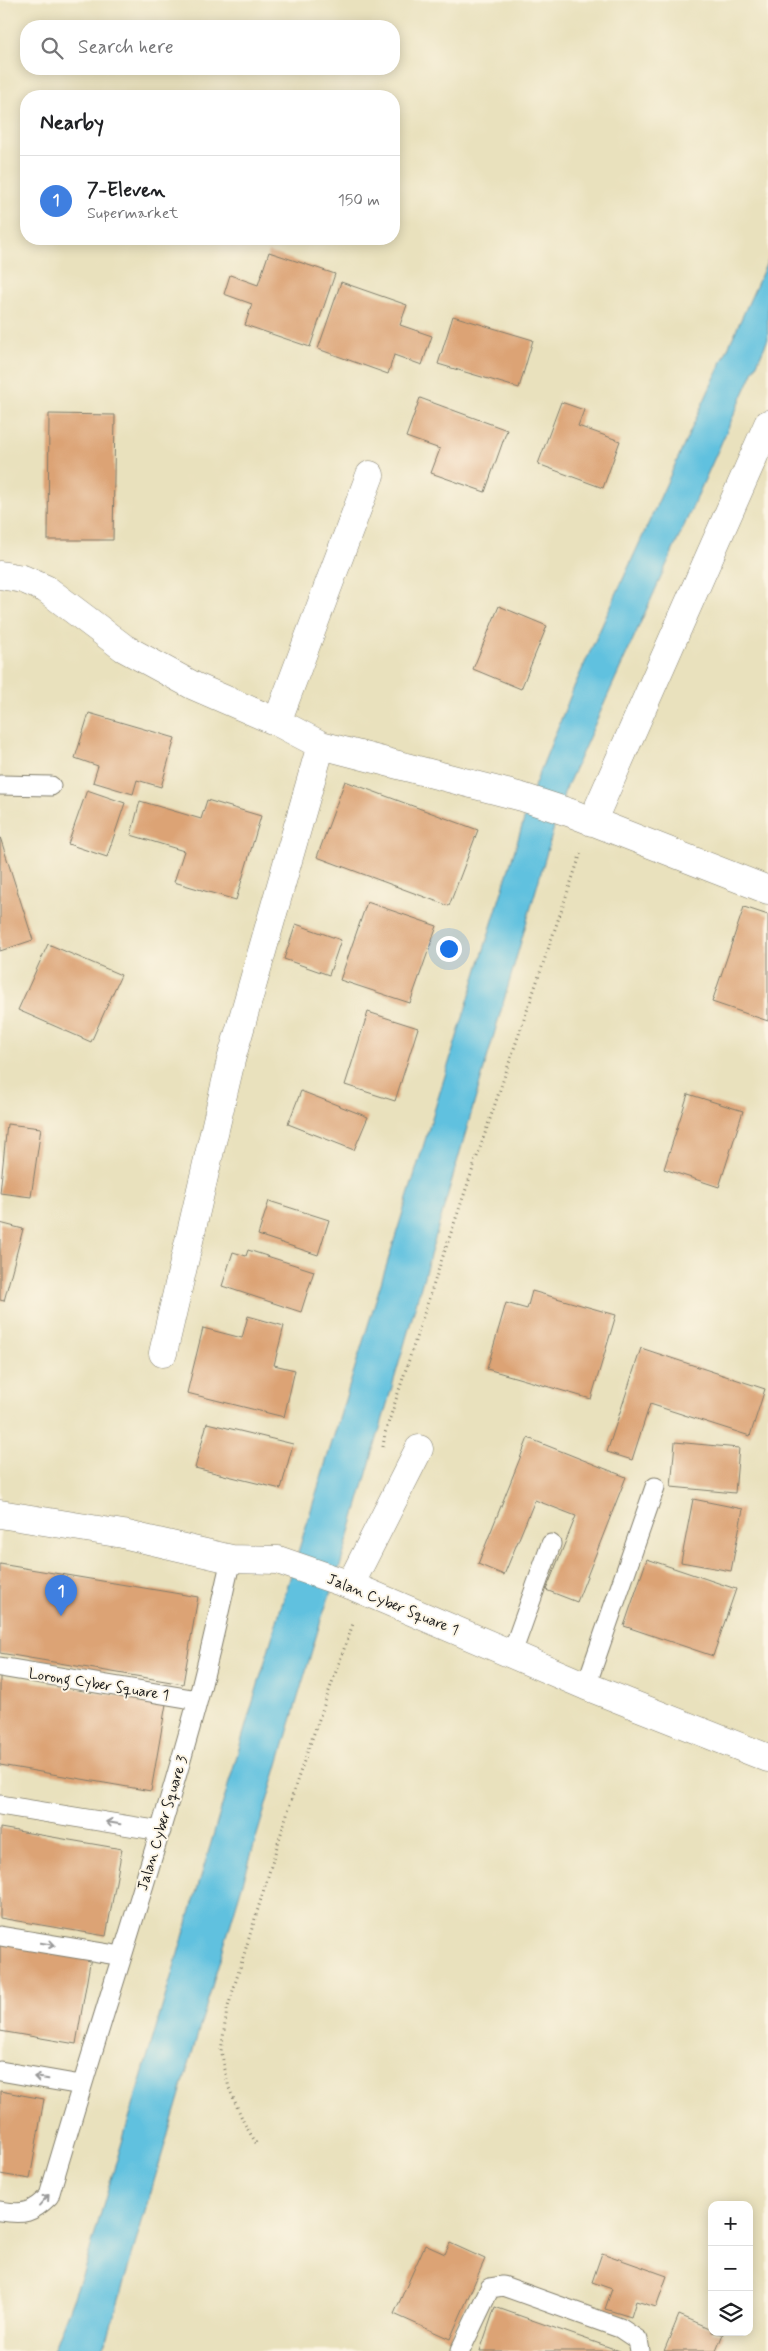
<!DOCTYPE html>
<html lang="en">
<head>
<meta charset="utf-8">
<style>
  :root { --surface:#fff; --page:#f2f2f2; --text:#202124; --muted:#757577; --line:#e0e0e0; --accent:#1a73e8 }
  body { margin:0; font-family:Mynerve,sans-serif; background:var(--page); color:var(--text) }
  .controls { position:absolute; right:15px; bottom:15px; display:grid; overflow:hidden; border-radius:10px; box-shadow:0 2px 12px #0003 }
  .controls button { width:45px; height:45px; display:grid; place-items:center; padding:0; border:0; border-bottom:1px solid var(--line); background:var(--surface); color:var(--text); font:25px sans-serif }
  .you { position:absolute; left:448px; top:948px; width:18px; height:18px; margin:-12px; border:4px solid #fff; border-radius:50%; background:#1a73e8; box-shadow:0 0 0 8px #1a73e833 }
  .badge { display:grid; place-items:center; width:32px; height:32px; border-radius:50%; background:var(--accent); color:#fff; font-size:16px; font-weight:700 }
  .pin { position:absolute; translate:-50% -41px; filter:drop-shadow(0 1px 2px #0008) }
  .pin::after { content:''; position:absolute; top:26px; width:18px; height:15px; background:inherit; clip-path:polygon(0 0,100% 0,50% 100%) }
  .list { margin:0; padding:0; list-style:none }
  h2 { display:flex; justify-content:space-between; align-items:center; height:65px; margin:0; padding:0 20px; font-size:21px }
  h2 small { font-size:16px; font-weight:400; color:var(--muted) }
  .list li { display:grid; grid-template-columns:32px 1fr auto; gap:15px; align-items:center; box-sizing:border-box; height:90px; padding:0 20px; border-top:1px solid var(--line) }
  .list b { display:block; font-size:19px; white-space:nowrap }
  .list p { margin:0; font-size:16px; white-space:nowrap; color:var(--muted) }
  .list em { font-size:16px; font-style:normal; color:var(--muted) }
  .icon { flex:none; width:28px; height:28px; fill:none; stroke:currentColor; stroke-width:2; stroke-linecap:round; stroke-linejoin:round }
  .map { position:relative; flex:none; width:768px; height:2351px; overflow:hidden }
  .search { position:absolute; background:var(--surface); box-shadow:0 2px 12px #0003; left:20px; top:20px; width:380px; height:55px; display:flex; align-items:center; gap:12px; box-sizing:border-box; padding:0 18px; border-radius:20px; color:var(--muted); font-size:19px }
  .panel { position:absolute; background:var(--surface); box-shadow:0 2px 12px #0003; left:20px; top:90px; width:380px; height:155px; border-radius:20px }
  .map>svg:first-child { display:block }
  .water { fill:#60c1df; stroke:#3e6e7e }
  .building { fill:#dca374 }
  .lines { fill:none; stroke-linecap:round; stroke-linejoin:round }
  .lane-casing { stroke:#827e6c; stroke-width:21 }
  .street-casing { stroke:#827e6c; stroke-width:29 }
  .path { stroke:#827e6c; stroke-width:3; stroke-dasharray:1 4; stroke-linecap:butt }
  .lane { stroke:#fff; stroke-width:19 }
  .street { stroke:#fff; stroke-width:28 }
  .oneway { stroke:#999 }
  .labels { text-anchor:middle; stroke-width:4; stroke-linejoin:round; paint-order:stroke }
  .street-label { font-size:15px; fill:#1c1c1c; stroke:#fcf5e5 }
</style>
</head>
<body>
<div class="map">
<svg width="768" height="2351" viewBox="0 0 768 2351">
  <rect width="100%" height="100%" fill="#fcf5e5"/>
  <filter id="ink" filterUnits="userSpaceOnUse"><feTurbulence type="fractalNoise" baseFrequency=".02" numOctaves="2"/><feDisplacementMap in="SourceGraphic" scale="10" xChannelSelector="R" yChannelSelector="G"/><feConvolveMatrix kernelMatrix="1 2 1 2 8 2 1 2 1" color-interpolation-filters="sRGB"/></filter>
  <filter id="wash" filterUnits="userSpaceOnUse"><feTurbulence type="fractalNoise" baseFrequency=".0096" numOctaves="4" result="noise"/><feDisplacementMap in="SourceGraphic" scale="20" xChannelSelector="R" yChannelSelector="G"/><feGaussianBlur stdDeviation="1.12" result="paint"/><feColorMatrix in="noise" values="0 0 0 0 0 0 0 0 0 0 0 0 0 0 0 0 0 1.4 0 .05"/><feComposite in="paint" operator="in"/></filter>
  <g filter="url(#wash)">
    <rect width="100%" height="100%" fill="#e9e1bd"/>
    <!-- water -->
    <path class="water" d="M768 260V339L564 793 341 1563 321 1620 108 2336 100 2351H53L84 2270 282 1604 535 784 574 687Z"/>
    <g id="blocks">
      <!-- building -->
      <path class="building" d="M269 252 335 274 310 347 245 325 252 304 224 294 230 275 258 285Z
        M341 282 407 305 400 325 432 336 422 365 394 355 388 374 318 349Z
        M453 316 533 340 519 388 438 364Z
        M420 398 507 430 485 492 431 473 440 449 406 437Z
        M561 402 584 410 578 426 620 441 603 488 538 464Z
        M49 414 115 415 113 540H48Z
        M499 606 547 626 521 689 473 669Z
        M89 713 175 738 161 787 137 780 133 794 93 782 98 766 75 758Z
        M345 781 478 830 449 906 317 857Z
        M87 790 125 803 107 857 68 844Z
        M207 800 261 816 236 900 174 882 184 851 131 835 140 801 201 819Z
        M0 837 33 940 0 951Z
        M367 902 437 926 410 1003 340 980Z
        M744 907 768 915V1021L712 1002Z
        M296 924 341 940 329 975 284 959Z
        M48 944 121 975 91 1042 18 1010Z
        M368 1012 418 1028 395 1101 345 1085Z
        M301 1091 368 1117 354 1150 288 1124Z
        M688 1094 743 1111 719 1187 664 1169Z
        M7 1124 41 1128 31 1197 0 1193Z
        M269 1201 329 1220 318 1255 258 1235Z
        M0 1223 23 1229 4 1301 0 1300Z
        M248 1250 314 1271 301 1312 222 1286 233 1252 246 1256Z
        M532 1291 616 1315 591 1399 487 1369 506 1303 527 1309Z
        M248 1316 284 1326 274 1365 295 1370 284 1417 187 1393 203 1328 242 1338Z
        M641 1348 765 1389 750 1436 650 1404 632 1460 607 1452Z
        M207 1423 293 1444 281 1489 195 1468Z
        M528 1438 626 1477 577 1602 546 1590 576 1516 535 1500 504 1575 478 1564Z
        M675 1442 739 1448 735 1493 671 1487Z
        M693 1499 743 1509 731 1571 681 1562Z
        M647 1559 736 1589 713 1656 624 1626Z
        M0 1564 198 1597 183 1684 0 1653Z
        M0 1676 166 1704 151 1791 0 1765Z
        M0 1828 122 1849 106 1936 0 1918Z
        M0 1941 91 1957 76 2044 0 2031Z
        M0 2091 44 2099 30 2179 0 2174Z
        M450 2243 485 2259 450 2339 394 2314 425 2245 445 2254Z
        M602 2253 667 2276 656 2307 636 2301 631 2317 605 2309 612 2289 592 2282Z
        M495 2307 620 2351H480Z
        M679 2315 712 2329V2332L723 2334 716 2351H664Z"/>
    </g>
  </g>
  <g filter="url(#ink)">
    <use href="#blocks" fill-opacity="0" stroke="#827e6c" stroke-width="1"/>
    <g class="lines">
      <!-- lane casing -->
      <g class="lane-casing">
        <path id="lane" d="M0 785 51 786
          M512 1653 551 1544
          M0 1667 198 1700
          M586 1686 655 1487
          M0 1805 161 1831
          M0 1936 122 1956
          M0 2071 81 2085
          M0 2211C24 2215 32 2213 49 2196 97 2031 152 1868 197 1703 210 1655 220 1607 231 1559
          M460 2351 490 2288 503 2286 620 2328 638 2340 640 2351"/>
      </g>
      <!-- street casing -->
      <g class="street-casing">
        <path id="street" d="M0 575 23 579 46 589 124 648 194 686 277 722 321 745 522 797 571 813 768 890
          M277 722 370 475
          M592 822 768 424
          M163 1353 231 1060 321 745
          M0 1514 123 1534 231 1559 278 1560 350 1585 586 1686 768 1758
          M350 1585 419 1449"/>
      </g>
      <!-- path -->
      <path class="path" d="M383 1447 385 1433 441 1262 582 850
        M256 2143 244 2123 229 2088 221 2051 227 2010 298 1778 354 1621"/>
      <!-- lane -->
      <use href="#lane" class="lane"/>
      <!-- street -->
      <use href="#street" class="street"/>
    </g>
    <!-- one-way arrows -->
    <defs><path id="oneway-shaft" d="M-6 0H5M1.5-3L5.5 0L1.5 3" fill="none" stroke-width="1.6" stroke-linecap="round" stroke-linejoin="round" transform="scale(1.25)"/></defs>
    <g class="oneway">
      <use href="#oneway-shaft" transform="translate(113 1823) rotate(-171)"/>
      <use href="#oneway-shaft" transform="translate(48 1944) rotate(9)"/>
      <use href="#oneway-shaft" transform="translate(41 2078) rotate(-171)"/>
      <use href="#oneway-shaft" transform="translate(44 2200) rotate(-48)"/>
    </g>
  </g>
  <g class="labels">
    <!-- street labels -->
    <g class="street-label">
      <text transform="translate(393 1604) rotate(22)" y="5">Jalan Cyber Square 1</text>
      <text transform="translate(99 1684) rotate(9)" y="5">Lorong Cyber Square 1</text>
      <text transform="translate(162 1823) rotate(-73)" y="5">Jalan Cyber Square 3</text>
    </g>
  </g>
</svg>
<div class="controls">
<button>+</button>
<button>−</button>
<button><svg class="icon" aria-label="layers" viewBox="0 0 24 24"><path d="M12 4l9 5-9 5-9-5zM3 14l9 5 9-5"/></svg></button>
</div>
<div class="you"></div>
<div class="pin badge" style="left:61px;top:1616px;background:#3f7fe0">1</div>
<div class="search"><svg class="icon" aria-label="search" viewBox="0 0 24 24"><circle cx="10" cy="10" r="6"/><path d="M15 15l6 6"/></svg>Search here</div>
<section class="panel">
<h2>Nearby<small></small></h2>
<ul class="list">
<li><span class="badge" style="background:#3f7fe0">1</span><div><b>7-Eleven</b><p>Supermarket</p></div><em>150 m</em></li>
</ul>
</section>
</div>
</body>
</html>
